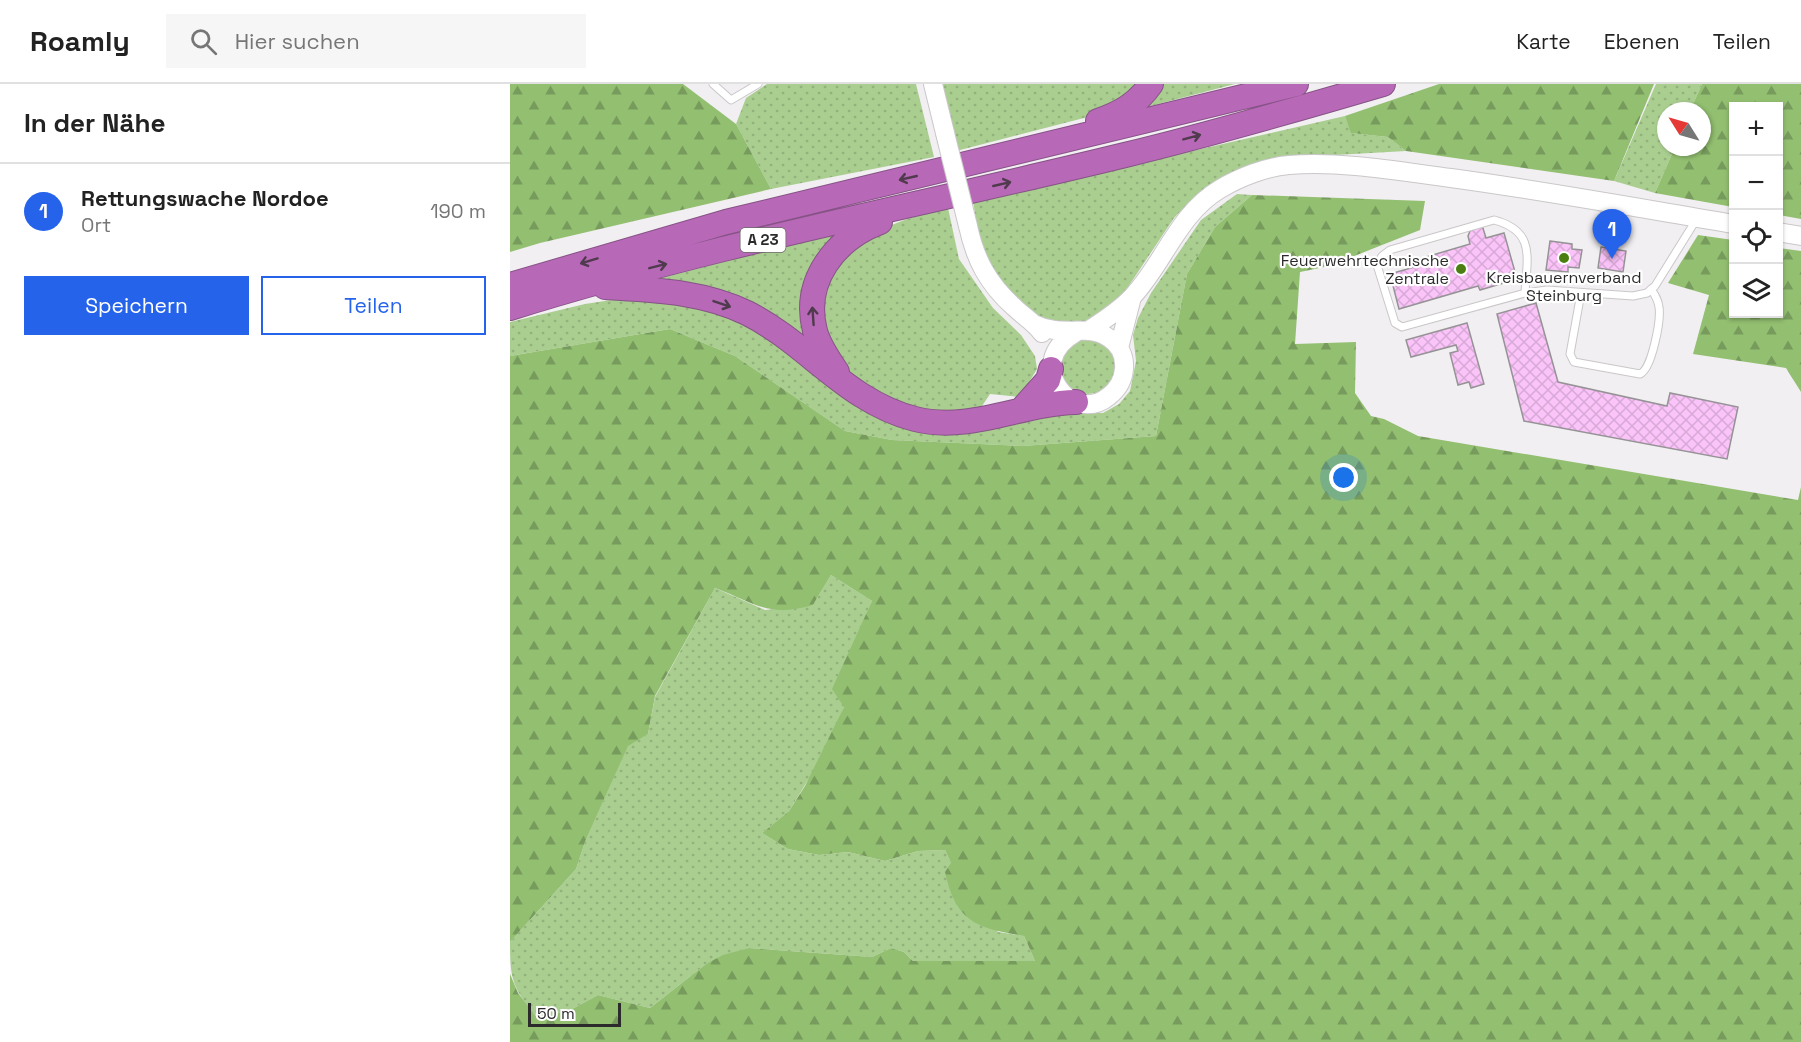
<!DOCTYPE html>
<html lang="de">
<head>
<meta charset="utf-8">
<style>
  :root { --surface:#fff; --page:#f6f6f6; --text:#222; --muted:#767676; --line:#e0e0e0; --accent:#2563eb }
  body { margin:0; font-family:"Space Grotesk",sans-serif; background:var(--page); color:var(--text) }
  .controls { position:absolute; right:18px; top:18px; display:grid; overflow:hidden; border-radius:0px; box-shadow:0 2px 4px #0004 }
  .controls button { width:54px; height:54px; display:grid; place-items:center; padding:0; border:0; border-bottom:2px solid var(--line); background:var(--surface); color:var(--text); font:30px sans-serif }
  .compass { position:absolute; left:1147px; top:18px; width:54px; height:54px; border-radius:50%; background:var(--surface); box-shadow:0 2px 4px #0004; rotate:307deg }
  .scale { position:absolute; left:18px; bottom:15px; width:93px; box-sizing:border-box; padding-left:6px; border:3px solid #2c2b2c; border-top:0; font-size:16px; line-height:21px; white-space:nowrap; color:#2c2b2c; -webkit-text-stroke:4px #fff; paint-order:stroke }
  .you { position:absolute; left:834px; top:394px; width:21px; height:21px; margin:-15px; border:4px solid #fff; border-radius:50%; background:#1a73e8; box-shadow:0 0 0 9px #1a73e833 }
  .badge { display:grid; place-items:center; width:39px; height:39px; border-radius:50%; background:var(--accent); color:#fff; font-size:20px; font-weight:700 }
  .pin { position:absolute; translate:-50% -50px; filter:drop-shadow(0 2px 3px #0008) }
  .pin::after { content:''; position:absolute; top:32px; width:21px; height:18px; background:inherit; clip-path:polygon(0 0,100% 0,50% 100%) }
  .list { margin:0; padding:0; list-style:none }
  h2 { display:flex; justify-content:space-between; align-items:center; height:78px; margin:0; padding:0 24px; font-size:26px }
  h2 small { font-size:20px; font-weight:400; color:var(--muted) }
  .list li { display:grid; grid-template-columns:39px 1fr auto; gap:18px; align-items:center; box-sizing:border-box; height:96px; padding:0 24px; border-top:2px solid var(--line) }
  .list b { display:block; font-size:22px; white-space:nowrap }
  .list p { margin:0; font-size:20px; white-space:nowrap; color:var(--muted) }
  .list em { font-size:20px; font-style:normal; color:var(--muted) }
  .actions { display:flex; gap:12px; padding:18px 24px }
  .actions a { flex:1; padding:14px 0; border:2px solid var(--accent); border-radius:0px; text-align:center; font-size:21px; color:var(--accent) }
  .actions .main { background:var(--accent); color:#fff }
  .icon { flex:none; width:33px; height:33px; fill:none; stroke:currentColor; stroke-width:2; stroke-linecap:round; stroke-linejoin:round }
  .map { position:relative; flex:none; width:1291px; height:958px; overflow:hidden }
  header { display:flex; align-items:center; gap:36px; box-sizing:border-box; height:84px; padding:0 30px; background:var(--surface); border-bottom:2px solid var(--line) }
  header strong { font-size:28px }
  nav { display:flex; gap:33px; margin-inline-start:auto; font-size:21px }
  .search { width:420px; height:54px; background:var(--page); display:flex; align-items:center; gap:15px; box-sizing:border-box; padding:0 21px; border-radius:0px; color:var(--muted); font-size:22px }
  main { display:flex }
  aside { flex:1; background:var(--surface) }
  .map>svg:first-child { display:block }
  .grass { fill:url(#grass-dots) }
  .forest { fill:url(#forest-firs) }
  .building { fill:url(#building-cross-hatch); stroke:#969396; stroke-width:1.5 }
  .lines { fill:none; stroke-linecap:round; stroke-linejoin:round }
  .service-casing { stroke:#cac7c9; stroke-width:9 }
  .secondary-casing { stroke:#cac7c9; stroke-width:20 }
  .motorway-casing { stroke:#865386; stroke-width:26 }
  .service { stroke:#fff; stroke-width:7 }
  .secondary { stroke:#fff; stroke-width:18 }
  .motorway { stroke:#b768b6; stroke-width:24 }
  .secondary-bridge-casing { stroke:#cac7c9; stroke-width:20; stroke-linecap:butt }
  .secondary-bridge { stroke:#fff; stroke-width:18 }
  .oneway { stroke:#4f3a4e }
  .poi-dot { fill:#4c7f11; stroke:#fff; stroke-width:2 }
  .labels { text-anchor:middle; stroke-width:4.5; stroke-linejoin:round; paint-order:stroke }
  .shield { fill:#fff; stroke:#6b6b6b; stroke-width:1.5 }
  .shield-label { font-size:15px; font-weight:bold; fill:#2c2b2c }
  .poi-label { font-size:16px; fill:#2c2b2c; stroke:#fff; text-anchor:end }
</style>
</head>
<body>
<header>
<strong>Roamly</strong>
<div class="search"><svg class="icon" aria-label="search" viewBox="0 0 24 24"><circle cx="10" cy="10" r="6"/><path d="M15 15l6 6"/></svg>Hier suchen</div>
<nav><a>Karte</a><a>Ebenen</a><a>Teilen</a></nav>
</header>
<main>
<aside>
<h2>In der Nähe<small></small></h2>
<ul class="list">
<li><span class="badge">1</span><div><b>Rettungswache Nordoe</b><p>Ort</p></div><em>190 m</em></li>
</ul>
<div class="actions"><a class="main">Speichern</a><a>Teilen</a></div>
</aside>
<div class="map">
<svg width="1291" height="958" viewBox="0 0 1291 958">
  <defs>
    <pattern id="grass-dots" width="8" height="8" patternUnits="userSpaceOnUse" patternTransform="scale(1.5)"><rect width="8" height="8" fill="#a9ce8f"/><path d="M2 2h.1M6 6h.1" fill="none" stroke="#92b17c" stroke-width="1.8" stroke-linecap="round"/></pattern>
    <pattern id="forest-firs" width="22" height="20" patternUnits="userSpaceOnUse" patternTransform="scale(1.5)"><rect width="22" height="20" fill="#92bf70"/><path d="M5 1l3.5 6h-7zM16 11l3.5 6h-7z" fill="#779b5c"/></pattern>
    <pattern id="building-cross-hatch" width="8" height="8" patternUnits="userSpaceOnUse" patternTransform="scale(1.5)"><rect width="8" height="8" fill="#fbc4f9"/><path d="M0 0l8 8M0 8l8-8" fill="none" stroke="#d7a9d6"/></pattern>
  </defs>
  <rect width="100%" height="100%" fill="#f1eff1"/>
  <!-- grass -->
  <path class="grass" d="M257 0H406L424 73 261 105 226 40 236 14Z
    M430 0H635L605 26 446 67Z
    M651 0H725L629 25Z
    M1146 0H1192L1180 27H1156V63H1165L1145 109 1104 97Z
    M835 32 842 49 878 53 896 67 773 74 705 98 684 113 664 134 616 206 596 228 578 240 558 245 529 234 493 204 471 167 463 117Z
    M727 110 742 111 705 143 677 190 646 352 513 362 382 356 335 347 225 272 160 245 0 272V238L75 220 128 212 211 225 379 334 531 328 593 329 609 320 620 307 626 277 623 251 628 234 641 209 691 136Z
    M438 124 449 175 483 224 511 251 525 272 527 285 510 313 480 310 468 328 440 330 382 320 344 294 325 275 310 228 317 192 361 149 397 135Z
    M324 149 327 155 312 176 310 272 275 247 136 198Z
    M550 282a28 28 0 1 1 56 0a28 28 0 1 1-56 0Z
    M321 491 362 517 337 577 334 623 311 675 279 727 252 749 278 765 309 771 338 768 375 777 408 767 435 766 441 779 488 848 514 852 525 877H403L394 868 381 864 362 873 239 864 196 880 140 924 88 911 64 924 28 935C3 904 0 898 0 858L66 785 75 758 118 661 138 650 145 613 205 504 255 526 303 521Z"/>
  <!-- forest -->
  <path class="forest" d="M0 0H173L226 40 261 105 30 159 0 168Z
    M929 0H1144L1104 97 896 67 878 53 841 49 835 32Z
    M1192 0H1291V135L1269 131 1268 22H1224L1223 123 1145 109 1165 63H1192V27H1180Z
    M742 111 915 117 910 146 819 182 790 188 785 260 846 258 845 309 861 332 874 335 908 352 1288 416 1291 403V958H0V890L8 909 28 935 64 924 88 911 140 924 196 880 213 871 239 864 362 873 381 864 394 868 403 877H525L514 852C466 844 446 838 435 788L441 779 435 766 408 767 375 777 338 768 309 771 278 765 252 749 279 727 295 702 334 623 322 605 362 517 321 491 303 521C257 534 245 519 205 504L145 612 138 650 118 662 75 758 66 785 0 858V272L160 245 225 272 335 347 382 356 513 362 646 352 677 190 705 143Z
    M1188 151 1223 156 1224 230H1268L1269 164 1291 167V308L1276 284 1183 270 1199 211 1158 199Z"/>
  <!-- building -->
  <path class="building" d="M972 141 976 154 994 149 1007 195 970 206 968 202 889 225 880 190 918 179 916 173 960 160 958 152 960 147Z
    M1040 157 1062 160V165L1072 166 1069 184 1058 183V188L1036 186Z
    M1091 163 1116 167 1113 188 1088 184Z
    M1026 219 1048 298 1157 322 1160 309 1228 323 1217 375 1014 337 987 230Z
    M957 239 974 300 961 304 959 298 948 301 940 269 948 267 946 261 901 273 896 256Z"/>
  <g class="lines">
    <!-- service casing -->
    <g class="service-casing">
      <path id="service" d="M203 0 221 16 248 0
        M1015 209C1017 174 1026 147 984 136L880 166 872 172 867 181 885 239 892 243 1015 209 1037 206 1123 212 1137 209 1145 202 1186 136
        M1071 209 1060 270 1064 278 1130 290C1142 285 1151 236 1149 223 1148 215 1145 211 1141 205"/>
    </g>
    <!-- secondary casing -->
    <g class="secondary-casing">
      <path id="secondary" d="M423 0 435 49
        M458 142C465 175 478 200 504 223 513 232 524 238 532 249
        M1268 148 1291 152
        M524 240C552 254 578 239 599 254 610 261 615 273 614 285 613 297 608 305 599 312 562 343 512 279 565 249
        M579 246C593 237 610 226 622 213 654 179 668 130 710 105 730 93 756 83 779 81 833 77 887 87 941 94 1036 107 1129 124 1224 140
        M609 264 622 213"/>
    </g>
    <!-- motorway casing -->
    <g class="motorway-casing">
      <path id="motorway" d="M588 37C611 29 627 20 641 0
        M0 201 216 138 786 0
        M95 203C143 206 192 207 237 229 297 259 337 318 405 335 460 349 512 319 566 318
        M0 224C202 161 410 121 615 71 702 50 788 25 873 0
        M327 288C319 276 309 262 305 247 292 197 325 155 370 138
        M513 324 538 296 541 285"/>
    </g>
    <!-- service -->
    <use href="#service" class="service"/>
    <!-- secondary -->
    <use href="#secondary" class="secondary"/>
    <!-- motorway -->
    <use href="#motorway" class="motorway"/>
    <!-- secondary-bridge casing -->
    <g class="secondary-bridge-casing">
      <path id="secondary-bridge" d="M435 49 458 142"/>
    </g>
    <!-- secondary-bridge -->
    <use href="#secondary-bridge" class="secondary-bridge"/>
  </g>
  <!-- one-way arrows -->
  <defs><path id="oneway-shaft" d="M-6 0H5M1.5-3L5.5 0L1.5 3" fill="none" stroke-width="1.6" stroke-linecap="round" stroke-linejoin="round" transform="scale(1.5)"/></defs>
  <g class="oneway">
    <use href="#oneway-shaft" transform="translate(682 53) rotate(-15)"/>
    <use href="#oneway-shaft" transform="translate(398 94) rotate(167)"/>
    <use href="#oneway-shaft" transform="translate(492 100) rotate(-13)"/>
    <use href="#oneway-shaft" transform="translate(79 177) rotate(163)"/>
    <use href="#oneway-shaft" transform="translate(148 182) rotate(-14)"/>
    <use href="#oneway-shaft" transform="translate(212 220) rotate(19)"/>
    <use href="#oneway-shaft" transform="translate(303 232) rotate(-94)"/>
  </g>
  <!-- markers -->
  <g class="poi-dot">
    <circle cx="1054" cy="174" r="6"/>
    <circle cx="951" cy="185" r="6"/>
  </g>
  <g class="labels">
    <!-- shield labels -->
    <rect class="shield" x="230.5" y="144" width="45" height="24" rx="4.5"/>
    <g class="shield-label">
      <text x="253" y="161">A 23</text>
    </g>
    <!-- poi labels -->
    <g class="poi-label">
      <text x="939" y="182">Feuerwehrtechnische<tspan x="939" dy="18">Zentrale</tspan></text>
      <text x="1054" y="199" text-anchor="middle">Kreisbauernverband<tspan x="1054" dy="18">Steinburg</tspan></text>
    </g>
  </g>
</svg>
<div class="controls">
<button>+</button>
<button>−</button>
<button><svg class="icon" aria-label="locate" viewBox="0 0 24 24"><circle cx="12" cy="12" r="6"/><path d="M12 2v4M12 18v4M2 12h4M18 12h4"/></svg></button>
<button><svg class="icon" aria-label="layers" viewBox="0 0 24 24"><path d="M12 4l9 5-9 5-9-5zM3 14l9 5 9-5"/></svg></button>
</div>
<svg class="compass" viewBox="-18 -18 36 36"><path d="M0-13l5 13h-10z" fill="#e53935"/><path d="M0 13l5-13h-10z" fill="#767676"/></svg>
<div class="scale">50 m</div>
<div class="you"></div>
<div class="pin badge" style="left:1102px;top:175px">1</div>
</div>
</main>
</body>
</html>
